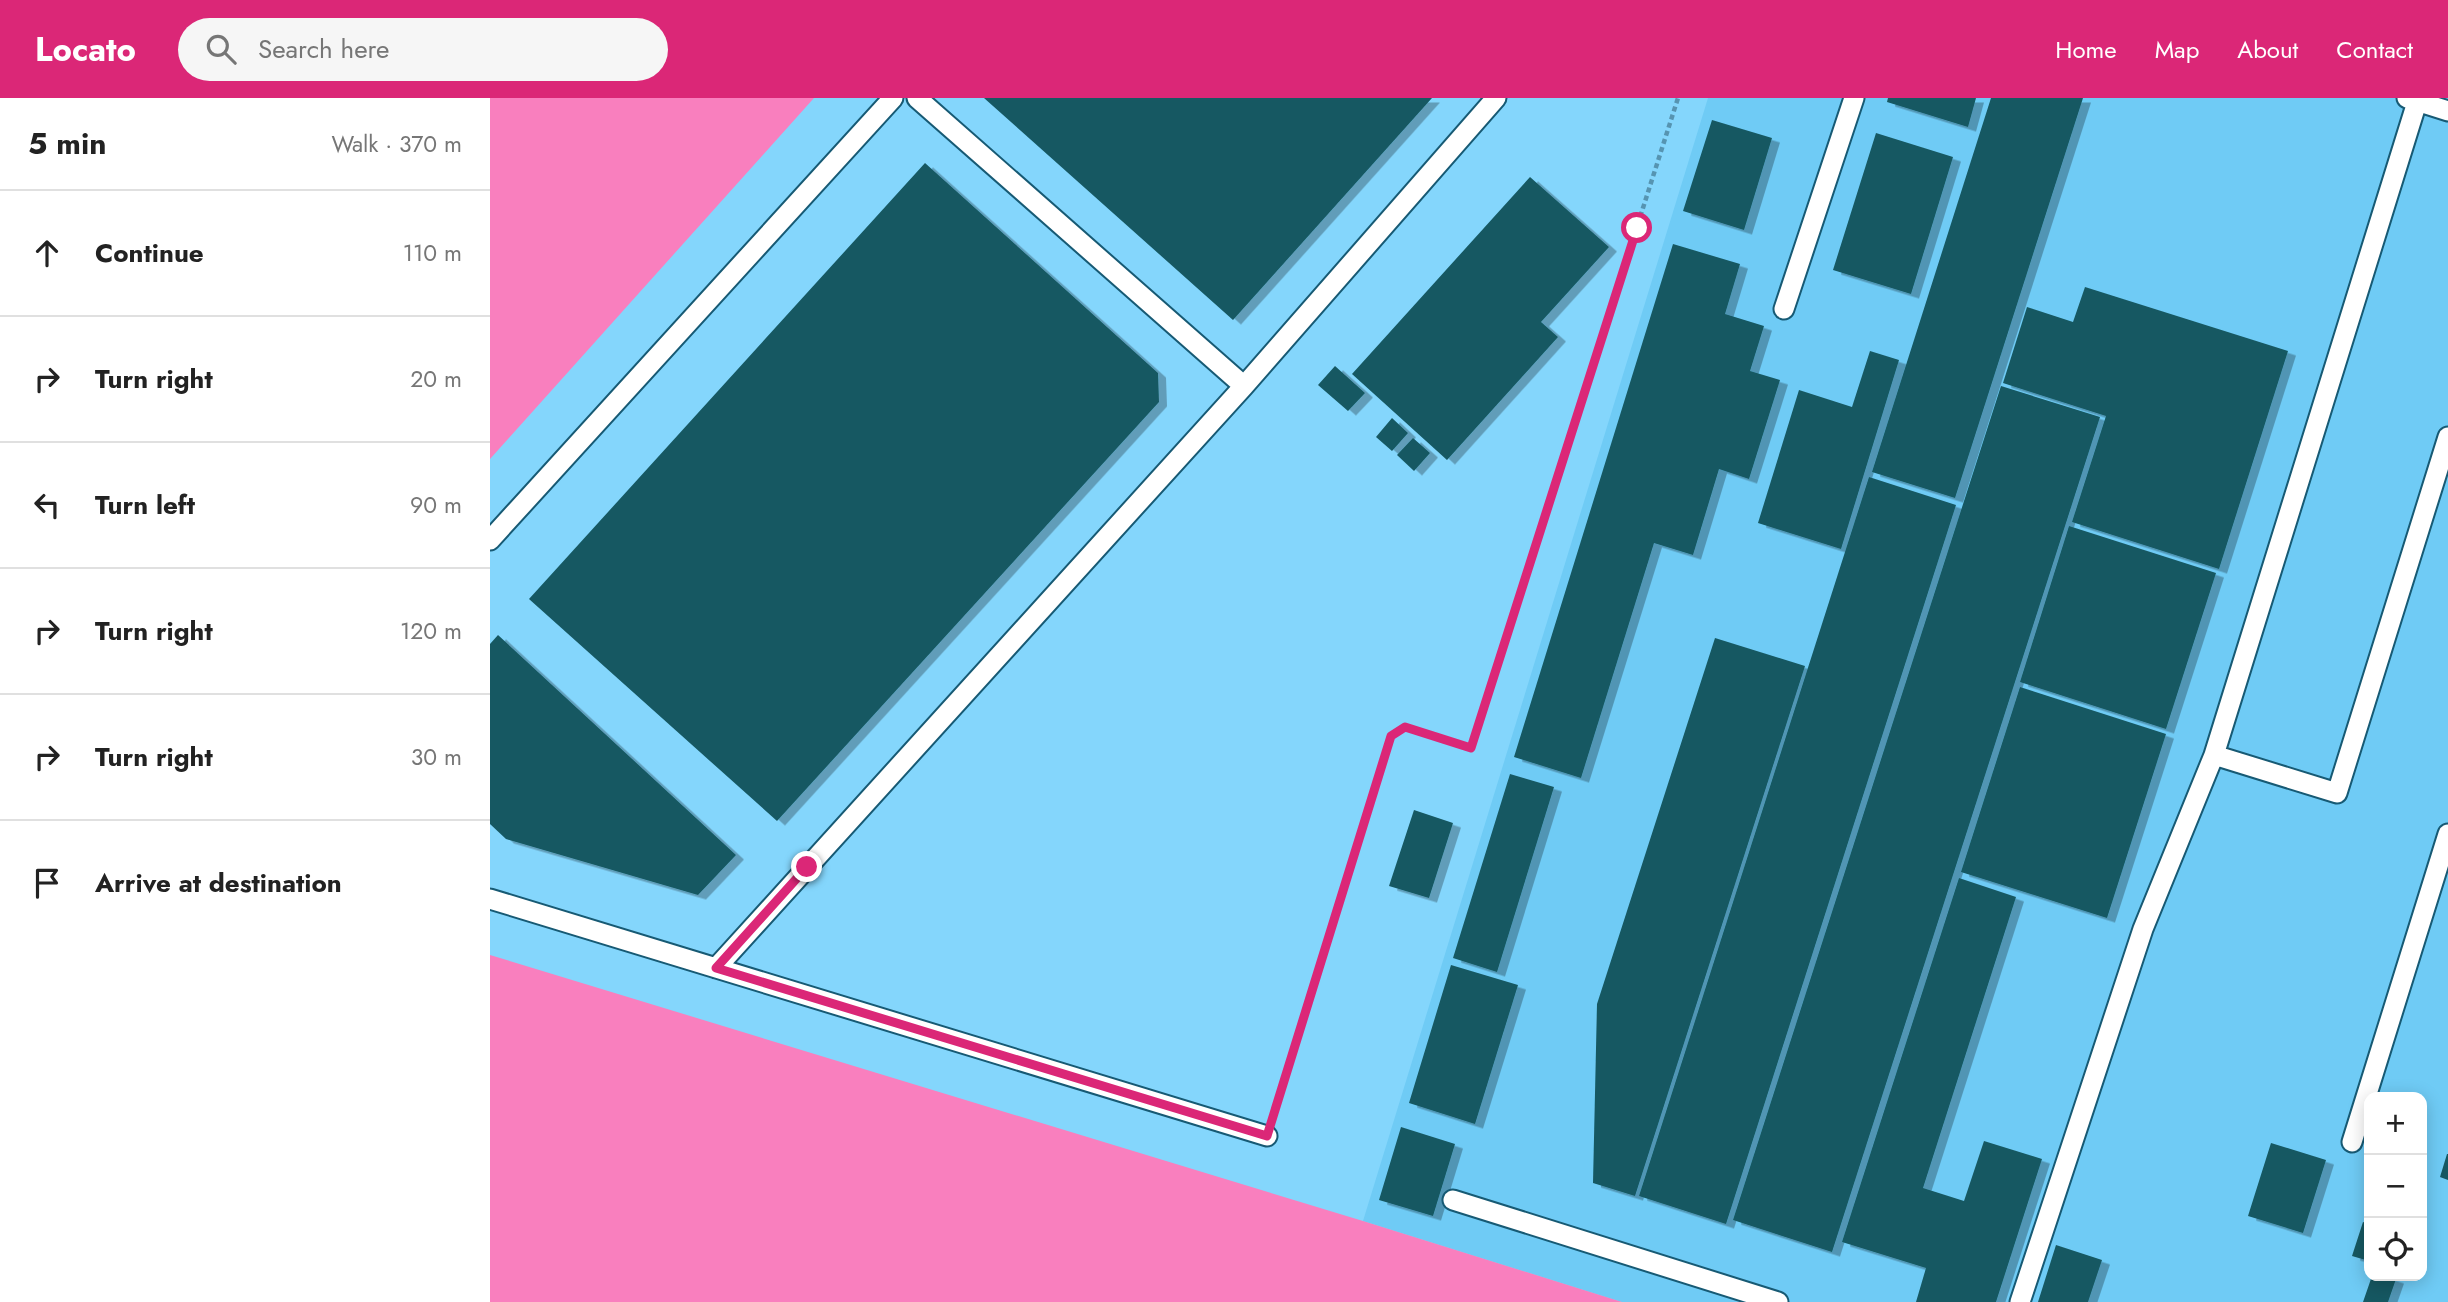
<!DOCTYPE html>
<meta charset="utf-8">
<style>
:root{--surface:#fff;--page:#f6f6f6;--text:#222;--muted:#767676;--line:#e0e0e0;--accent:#db2777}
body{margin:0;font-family:Jost,sans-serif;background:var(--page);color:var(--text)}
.controls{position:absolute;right:21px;bottom:21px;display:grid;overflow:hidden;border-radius:14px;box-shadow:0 4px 18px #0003}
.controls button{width:63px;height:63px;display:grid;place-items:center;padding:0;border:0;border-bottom:2px solid var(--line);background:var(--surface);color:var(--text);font:35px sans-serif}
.stop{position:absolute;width:21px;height:21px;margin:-16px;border:5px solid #db2777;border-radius:50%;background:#fff}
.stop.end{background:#db2777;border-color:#fff;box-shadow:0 2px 7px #0008}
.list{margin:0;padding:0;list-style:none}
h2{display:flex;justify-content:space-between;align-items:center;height:91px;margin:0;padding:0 28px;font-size:30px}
h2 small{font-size:23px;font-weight:400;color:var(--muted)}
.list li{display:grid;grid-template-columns:46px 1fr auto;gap:21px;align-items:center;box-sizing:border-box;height:126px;padding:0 28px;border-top:2px solid var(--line)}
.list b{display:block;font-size:26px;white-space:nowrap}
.list em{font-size:23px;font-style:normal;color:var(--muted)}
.icon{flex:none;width:38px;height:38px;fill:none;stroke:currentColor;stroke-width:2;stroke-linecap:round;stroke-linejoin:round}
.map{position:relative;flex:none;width:1958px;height:1204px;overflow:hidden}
header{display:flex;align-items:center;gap:42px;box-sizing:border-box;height:98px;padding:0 35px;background:var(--accent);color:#fff}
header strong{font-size:33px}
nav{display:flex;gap:38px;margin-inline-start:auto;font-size:24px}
.search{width:490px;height:63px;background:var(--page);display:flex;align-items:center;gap:18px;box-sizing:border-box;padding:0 24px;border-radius:38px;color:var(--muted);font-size:26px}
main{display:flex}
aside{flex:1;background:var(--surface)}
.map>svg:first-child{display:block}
.built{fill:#6fcbf5;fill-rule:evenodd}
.water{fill:#f97fbe}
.building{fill:#155862;filter:url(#shadow)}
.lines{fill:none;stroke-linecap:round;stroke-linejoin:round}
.lane-casing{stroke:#175a74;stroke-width:23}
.path{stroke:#5694b1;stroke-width:4.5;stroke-dasharray:5 3.5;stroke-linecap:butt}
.lane{stroke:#fff;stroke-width:19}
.route{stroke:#db2777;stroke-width:9}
</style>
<header>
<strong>Locato</strong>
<div class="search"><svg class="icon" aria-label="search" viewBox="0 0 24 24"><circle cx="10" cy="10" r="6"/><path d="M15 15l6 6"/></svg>Search here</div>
<nav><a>Home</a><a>Map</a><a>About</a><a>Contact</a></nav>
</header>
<main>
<aside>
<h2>5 min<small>Walk · 370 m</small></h2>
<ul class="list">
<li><svg class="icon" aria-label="ahead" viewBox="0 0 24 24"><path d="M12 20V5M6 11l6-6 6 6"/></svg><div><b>Continue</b></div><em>110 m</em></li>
<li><svg class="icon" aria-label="right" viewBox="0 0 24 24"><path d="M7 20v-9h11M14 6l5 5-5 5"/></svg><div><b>Turn right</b></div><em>20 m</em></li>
<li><svg class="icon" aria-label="left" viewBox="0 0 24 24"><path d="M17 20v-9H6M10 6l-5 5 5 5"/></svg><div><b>Turn left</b></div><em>90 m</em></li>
<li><svg class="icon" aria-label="right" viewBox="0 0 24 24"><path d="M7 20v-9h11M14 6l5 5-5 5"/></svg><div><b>Turn right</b></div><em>120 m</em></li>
<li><svg class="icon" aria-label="right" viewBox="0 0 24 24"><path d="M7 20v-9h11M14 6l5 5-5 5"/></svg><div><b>Turn right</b></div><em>30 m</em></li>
<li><svg class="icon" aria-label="arrive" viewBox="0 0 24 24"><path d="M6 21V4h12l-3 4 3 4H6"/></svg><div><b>Arrive at destination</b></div></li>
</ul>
</aside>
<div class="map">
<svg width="1958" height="1204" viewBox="0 0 1958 1204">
<defs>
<filter id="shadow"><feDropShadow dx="8" dy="4.5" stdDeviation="0" flood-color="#0004"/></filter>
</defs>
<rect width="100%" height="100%" fill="#84d6fc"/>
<path class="built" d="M1218,0h740v1204h-826l-259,-81zM1879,999h53v179h-53z"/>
<path class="water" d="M0,0h324l-324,361z
M0,857l873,266 259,81h-1132z"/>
<path class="building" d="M494,0h448l-199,222z
M1398,0h88l-8,29 -81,-25z
M1501,0h92l-128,400 -83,-26z
M1222,22l60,18 -28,92 -61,-19z
M1386,35l77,24 -42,137 -78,-24z
M435,65l233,210 1,29 -382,419 -248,-222z
M1040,79l79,70 -68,75 17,15 -111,123 -95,-86z
M1183,146l67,20 -15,50 39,12 -14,45 30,9 -31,99 -30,-10 -26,86 -39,-12 -73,235 -67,-21z
M1595,189l203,64 -69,218 -147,-47 34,-106 -103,-33 24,-76 46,15z
M1380,253l29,9 -58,189 -83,-26 41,-133 53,17z
M845,268l30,27 -17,18 -30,-26z
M1511,288l99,31 -268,835 -99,-32z
M902,320l16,15 -16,18 -16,-14z
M923,340l17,15 -16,18 -17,-16z
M1379,379l87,28 -230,719 -87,-28z
M1579,428l147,47 -50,156 -146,-47z
M8,537l238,220 -38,40 -192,-56 -16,-15v-180z
M1225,540l90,28 -170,530 -42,-13 4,-179z
M1530,589l146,47 -59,184 -146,-46z
M1020,676l44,13 -57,185 -44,-14z
M924,712l39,13 -24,75 -40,-12z
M1469,780l57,19 -93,291 41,13 20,-60 58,18 -46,143h-80l10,-34 -84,-26z
M961,867l67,20 -43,139 -66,-21z
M911,1029l54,17 -22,72 -54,-16z
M1781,1045l55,17 -23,73 -55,-17z
M1957,1056h1v26l-8,-3z
M1873,1124l6,2v37l-17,-5z
M1566,1147l46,15 -14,42h-50z
M1882,1178h15l9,3 -8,23h-25z"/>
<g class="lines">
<g class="lane-casing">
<path id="lane" d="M427,0l327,288
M1917,0l41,13
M1294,211l70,-211
M0,442l403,-442
M1724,657l123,38 111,-356
M0,801l777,237
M226,870l528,-582 252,-288
M1862,1044l96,-308
M963,1102l325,102
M1530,1204l123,-373 71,-174 203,-653"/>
</g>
<path class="path" d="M785,1014l116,-376 14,-9 66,21 207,-650"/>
<use href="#lane" class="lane"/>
</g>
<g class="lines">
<path class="route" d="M317,769l-91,101 551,168 124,-400 14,-9 66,21 166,-520"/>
</g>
</svg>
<div class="controls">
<button>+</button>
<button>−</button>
<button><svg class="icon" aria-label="locate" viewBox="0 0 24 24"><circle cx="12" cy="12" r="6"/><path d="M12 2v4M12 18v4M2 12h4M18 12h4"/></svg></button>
</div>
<div class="stop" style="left:1147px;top:130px"></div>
<div class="stop end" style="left:317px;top:769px"></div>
</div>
</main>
